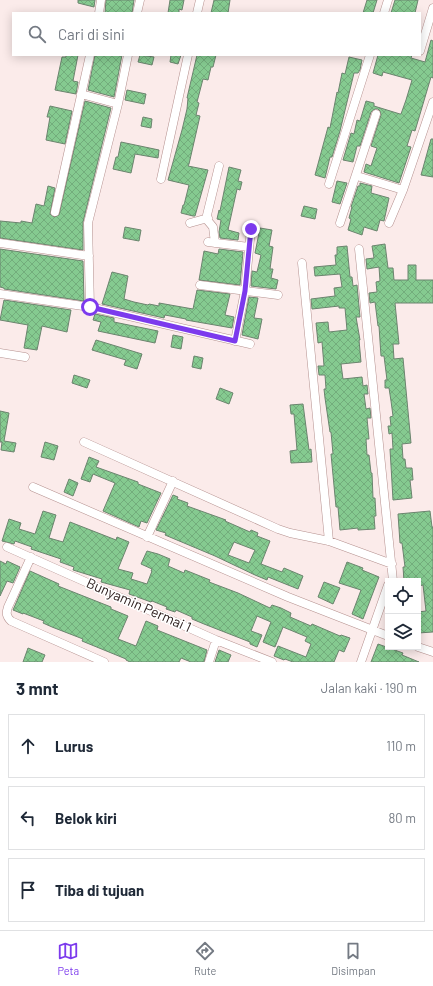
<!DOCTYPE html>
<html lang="id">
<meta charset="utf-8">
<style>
:root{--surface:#fff;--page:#f6f6f7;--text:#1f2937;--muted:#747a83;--line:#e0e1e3;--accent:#7c3aed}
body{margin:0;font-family:Barlow,sans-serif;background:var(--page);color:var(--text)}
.controls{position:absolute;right:12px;bottom:12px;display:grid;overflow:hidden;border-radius:0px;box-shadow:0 2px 10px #0003}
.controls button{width:36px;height:36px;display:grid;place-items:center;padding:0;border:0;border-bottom:1px solid var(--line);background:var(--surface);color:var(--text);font:20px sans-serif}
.stop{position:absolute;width:12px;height:12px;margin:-9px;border:3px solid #7c3aed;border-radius:50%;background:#fff}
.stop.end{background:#7c3aed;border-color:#fff;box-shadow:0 1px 4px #0008}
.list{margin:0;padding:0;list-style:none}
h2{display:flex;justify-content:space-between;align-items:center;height:52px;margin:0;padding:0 16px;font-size:17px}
h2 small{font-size:13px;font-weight:400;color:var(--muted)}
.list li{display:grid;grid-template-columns:26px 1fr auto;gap:12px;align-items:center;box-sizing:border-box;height:64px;margin:0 8px 8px;padding:0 8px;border:1px solid var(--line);border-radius:0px}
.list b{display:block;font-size:15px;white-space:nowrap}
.list em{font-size:13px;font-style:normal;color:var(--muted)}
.icon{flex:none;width:22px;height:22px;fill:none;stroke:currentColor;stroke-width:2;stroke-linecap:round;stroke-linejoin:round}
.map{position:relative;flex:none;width:433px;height:662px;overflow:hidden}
.search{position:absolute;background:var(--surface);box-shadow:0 2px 10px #0003;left:12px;right:12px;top:12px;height:44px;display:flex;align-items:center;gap:10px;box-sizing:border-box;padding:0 14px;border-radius:0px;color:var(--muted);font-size:15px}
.sheet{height:268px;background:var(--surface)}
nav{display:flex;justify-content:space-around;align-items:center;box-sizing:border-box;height:56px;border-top:1px solid var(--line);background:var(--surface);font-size:11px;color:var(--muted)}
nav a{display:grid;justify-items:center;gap:2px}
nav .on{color:var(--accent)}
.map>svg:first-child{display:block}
.building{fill:url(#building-cross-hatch);stroke:#6b846e;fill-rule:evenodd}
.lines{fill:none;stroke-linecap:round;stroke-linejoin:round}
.minor-casing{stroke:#b5918f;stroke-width:9}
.minor{stroke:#fff;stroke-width:8}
.route{stroke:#7c3aed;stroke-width:5}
.labels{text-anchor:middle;stroke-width:3;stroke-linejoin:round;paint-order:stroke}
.street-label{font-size:14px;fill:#281a19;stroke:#fff}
</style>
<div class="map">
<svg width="433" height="662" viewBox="0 0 433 662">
<defs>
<pattern id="building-cross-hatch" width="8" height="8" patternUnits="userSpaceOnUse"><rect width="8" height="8" fill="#85ca90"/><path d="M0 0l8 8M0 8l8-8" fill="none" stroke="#73ad7c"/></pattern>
</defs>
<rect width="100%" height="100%" fill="#fbebea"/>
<path class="building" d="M78,0h17l-1,7 -16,-4z
M106,0h28l-2,13h-27z
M170,0h14l-2,10 -3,-1v4h-11z
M214,0h16l-2,13h-17z
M367,0h10l-4,13h-10z
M395,0h23l-3,13h-24z
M431,40l2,1v37l-2,-1 -16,54 -3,-1 -5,16 4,1 -12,36 -35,-11 2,-8 5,2 6,-18 -6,-2 10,-31 -1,-4 -2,-2h-3l-4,3 -11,34h-3l-4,16 -10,-2 8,-27 3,1 3,-14 3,1 6,-20 8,2v3l26,8h1l5,-14 6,-20 -29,-8 -1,4 -9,-3 5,-18h34l-1,3 14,4z
M66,55h12l-5,26 5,1 -2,12 -21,-4 7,-33h4z
M95,55h27l-8,42 -26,-7z
M140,55l14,2 -2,8 -14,-3z
M171,55h10l-3,9 -8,-2z
M197,55h19l-3,12h-2l-3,13 -5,-1 -6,23 2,1 -3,12 4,1 -11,48 -1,2 20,4 -13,46h-2l-12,-3 2,-8h1l5,-20 -21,-5 14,-50 5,-21 1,-11h-1z
M349,57l13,3 -2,10 -2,3h-4l-14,58 -8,26h-2l-5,21 -10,-3 13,-48 2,1 7,-36 1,1 4,-20 3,1z
M127,90l19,4 -2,10 -19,-4z
M85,101l26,7 -28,114v28l-83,-12v-17l21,2v-2l11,2 4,-19 8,2 4,-20 7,2 -5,26 4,3 5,-2z
M50,106l22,5 -7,33 -19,-4 4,-23h-3z
M143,117l9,2 -1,9 -10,-2z
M431,139h2v38l-12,-2z
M121,142l38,8 -1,8 -23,-4 -4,19 -18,-4 3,-12h2z
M229,167l12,3 -3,11 4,1 -2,8 -3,-1 -9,41 11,3 -1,7 -18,-2 -1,-6 2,-12 -4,-1 2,-9 1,1z
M337,181l10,2 -7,21 -8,-2z
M360,183l12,3 -1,7 18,5 -5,23 -4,-1 -3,11 -13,-4 -2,8 -14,-5 3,-11 -2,-1 3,-11h-1l7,-21h2z
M304,206l13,3 -2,10 -14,-3z
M125,227l16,3 -2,11 -16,-3z
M260,228l12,2 -3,16 4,1 -3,22h3l-2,9 7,2 -2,9 -25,-3 1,-15 5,1 4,-17 -6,-2z
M385,244l3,24h5l1,12h14v-15h8v15h17v23h-38l4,41h-6l1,15 9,-1 8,85 -9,1 1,15h2l1,9h6l1,12h-3l2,18 -19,2 -3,-51h3l-1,-16 -3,1 -1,-8h3l-1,-9 3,-1 -2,-15 -2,-13h-4v-8h2l-3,-24h-3l-2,-30h-1l-3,-24 -5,1 -1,-10 8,-1 -1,-10 4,-1 -1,-14 -12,2 -1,-10 8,-1 -2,-12z
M347,246l3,31h2l1,9 4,-1 3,32h-4l4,23h-1l2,22 -20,2 2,15 19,-2 1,9 4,-1 1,9h-4l2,15 4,-1 1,10h-4l2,21h-3l1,16h2l2,18h1l1,25h2l1,18h-2l1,13 -17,1v-2l-18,2 -2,-23h-2l-5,-53h2l-2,-22h-1l-5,-34 -1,-9h2l-1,-14h-6l-1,-9h6l-2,-24 -4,1 -2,-20 12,-1 1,10 18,-2 -2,-22h-6v-2l-27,3 -1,-10 24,-3 -1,-8 8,-1 -2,-13 -25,2 -1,-9 22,-2 -1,-10h2v-8z
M0,249l83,12 1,40 -80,-12v-1l-4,-1z
M219,249l24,3 -3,33 -41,-5 5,-29 14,3z
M112,272l16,4 -4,23 10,3 14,3 1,-1 10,2v-3l34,6 4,-19 33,4 -5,21 9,2 -2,11 -46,-8v-1l-21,-4 -1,3 -62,-14z
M249,297l9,1 -4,20 8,1 -4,20 -16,-4z
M4,300l67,10 -4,22 -25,-6 -5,24 -13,-2 4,-23 -28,-5z
M95,314l19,4v4l44,9 -3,12 -57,-12 3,-9 -8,-2z
M173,335l10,2 -2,12 -10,-2z
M96,340l46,14 -5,15 -13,-4 2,-5 -34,-10z
M194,356l9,2 -2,11 -9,-2z
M74,375l16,5 -3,8 -15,-5z
M220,388l13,5 -4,11 -13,-5z
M303,404l6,46 2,-1 1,13 -21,1 -1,-12 7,-1 -3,-36h-3l-1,-9z
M0,411l9,2 -5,28 12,2 -2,9 -13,-2 1,-8h-2z
M45,442l13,4 -4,14 -13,-3z
M89,457l10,4 -3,6 42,15v2l23,9 -14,30 -6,-2 -2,6 -36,-16 12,-28 -22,-9 -3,8 -9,-3z
M69,479l9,4 -5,13 -9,-4z
M173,495l5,2 -1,2 11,4 -1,3 39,14 -1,1 25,11 1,-2 7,3 -1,3 13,5 -9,23 21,8 2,-4 19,8 -5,13 -30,-12 -1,3 -12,-5 -40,-19 -50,-21 1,-2 -10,-3zM234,542l21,8 -6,13 -21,-8z
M43,511l13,4 -7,23 14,4 7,-20 46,18 1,-3 12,5 -11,27 15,4 -2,6 16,5 5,-13h-1l1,-2 -11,-5 6,-13 11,3 12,5 -2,7 16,7 1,-3 25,10 -1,2 29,11 32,15 2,-3 9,3 10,5 -1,4 21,9 1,-2 28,12 1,-1 9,3 -6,14 -5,-2 -5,12h-41l-8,-3 -1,1 -10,-4 4,-10 28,11 5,-13 -6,-3 2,-4 -24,-10 -8,20 -12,-5 8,-20 -14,-6 -6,15 11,4 -5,12 -7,-3v-2l-46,-18 -12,-5v-2l-16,-7 -1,2 -9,-3 1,-2 -15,-6 -1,1 -22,-8 1,-4 -29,-8 1,-3 -29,-9 1,-3 -14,-5 1,-3 -30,-10 1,-2 -17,-6 -1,3 -12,-3 7,-22 12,4 -2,6 16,5z
M430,511l2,16h1v105l-15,1v-21l8,-1 -3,-26 -5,1v-5h-14l-1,-14h2l-3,-24h-2l-2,-29z
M0,561l6,3 1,-3 13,6 -7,16 -6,-2 -7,15z
M347,562l16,6 -1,2 17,7 -16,42 -11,-5 9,-24 -22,-7z
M30,571l29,13 -1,2 53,21v2l17,7 -10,23 18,7 10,-25 12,5 -1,4 50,20 -3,12h-13l-10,-4 -2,4h-49l-4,-2v-1l-44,-18 1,-2 -31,-12 -9,-4 1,-2 -21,-8v1l-10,-4z
M324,582l16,6 -7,16 -15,-7z
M378,644l25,9 -1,2 17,7h-48z
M28,648l17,7 -3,7h-19z
M219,650l12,5 -3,7h-13z"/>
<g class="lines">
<g class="minor-casing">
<path id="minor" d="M99,13l2,-13
M137,13l3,-13
M197,13l3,-13
M384,13l4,-13
M420,51l13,-43
M81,94l37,10
M357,176l46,14
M161,179l27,-124
M329,184l41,-129
M55,212l35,-157
M190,223l18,-5
M340,223l36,-109
M389,223l14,-33 30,-88
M208,242l41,5
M0,243l89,13
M215,243l-2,-16 -5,-6 -1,-6 12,-49
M359,249l34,332
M302,263l27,278
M200,285l78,10
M0,294l90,13 160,37
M90,307l-2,-84 30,-119 10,-49
M235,341l10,-50 6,-62
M0,353l25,4
M84,442l194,87 12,4 39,8 63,23
M33,487l255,110 100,39
M147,537l26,-56
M7,547l209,93 56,22
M31,557l-23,50c-2,6 -2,9 3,14l93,41
M418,647l15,5
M209,662l7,-22
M361,662l27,-77"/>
</g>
<use href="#minor" class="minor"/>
</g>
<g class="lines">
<path class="route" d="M90,307l145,34 10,-50 6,-62"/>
</g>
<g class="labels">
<g class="street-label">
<text transform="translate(139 605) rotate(24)" y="5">Bunyamin Permai 1</text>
</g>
</g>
</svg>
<div class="controls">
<button><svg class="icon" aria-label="locate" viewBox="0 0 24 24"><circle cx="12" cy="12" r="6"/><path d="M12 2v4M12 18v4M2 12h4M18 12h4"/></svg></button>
<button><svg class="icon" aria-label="layers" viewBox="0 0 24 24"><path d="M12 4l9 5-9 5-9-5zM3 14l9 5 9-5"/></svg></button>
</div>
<div class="stop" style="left:90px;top:307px"></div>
<div class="stop end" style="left:251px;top:229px"></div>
<div class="search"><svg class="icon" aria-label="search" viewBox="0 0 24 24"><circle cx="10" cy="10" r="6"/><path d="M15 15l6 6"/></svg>Cari di sini</div>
</div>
<section class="sheet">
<h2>3 mnt<small>Jalan kaki · 190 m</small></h2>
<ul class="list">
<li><svg class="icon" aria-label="ahead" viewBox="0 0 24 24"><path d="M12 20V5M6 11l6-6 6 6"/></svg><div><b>Lurus</b></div><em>110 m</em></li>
<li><svg class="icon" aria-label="left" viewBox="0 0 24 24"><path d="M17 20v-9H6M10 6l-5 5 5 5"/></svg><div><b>Belok kiri</b></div><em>80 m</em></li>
<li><svg class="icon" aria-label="arrive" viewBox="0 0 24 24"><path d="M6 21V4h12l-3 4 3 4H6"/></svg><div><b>Tiba di tujuan</b></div></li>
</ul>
</section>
<nav>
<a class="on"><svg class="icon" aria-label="map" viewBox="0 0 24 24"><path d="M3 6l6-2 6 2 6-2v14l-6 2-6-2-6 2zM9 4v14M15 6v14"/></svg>Peta</a>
<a><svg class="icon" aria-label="directions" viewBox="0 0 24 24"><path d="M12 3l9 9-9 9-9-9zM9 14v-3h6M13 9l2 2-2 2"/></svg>Rute</a>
<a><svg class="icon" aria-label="saved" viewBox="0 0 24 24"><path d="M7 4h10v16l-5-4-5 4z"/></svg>Disimpan</a>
</nav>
